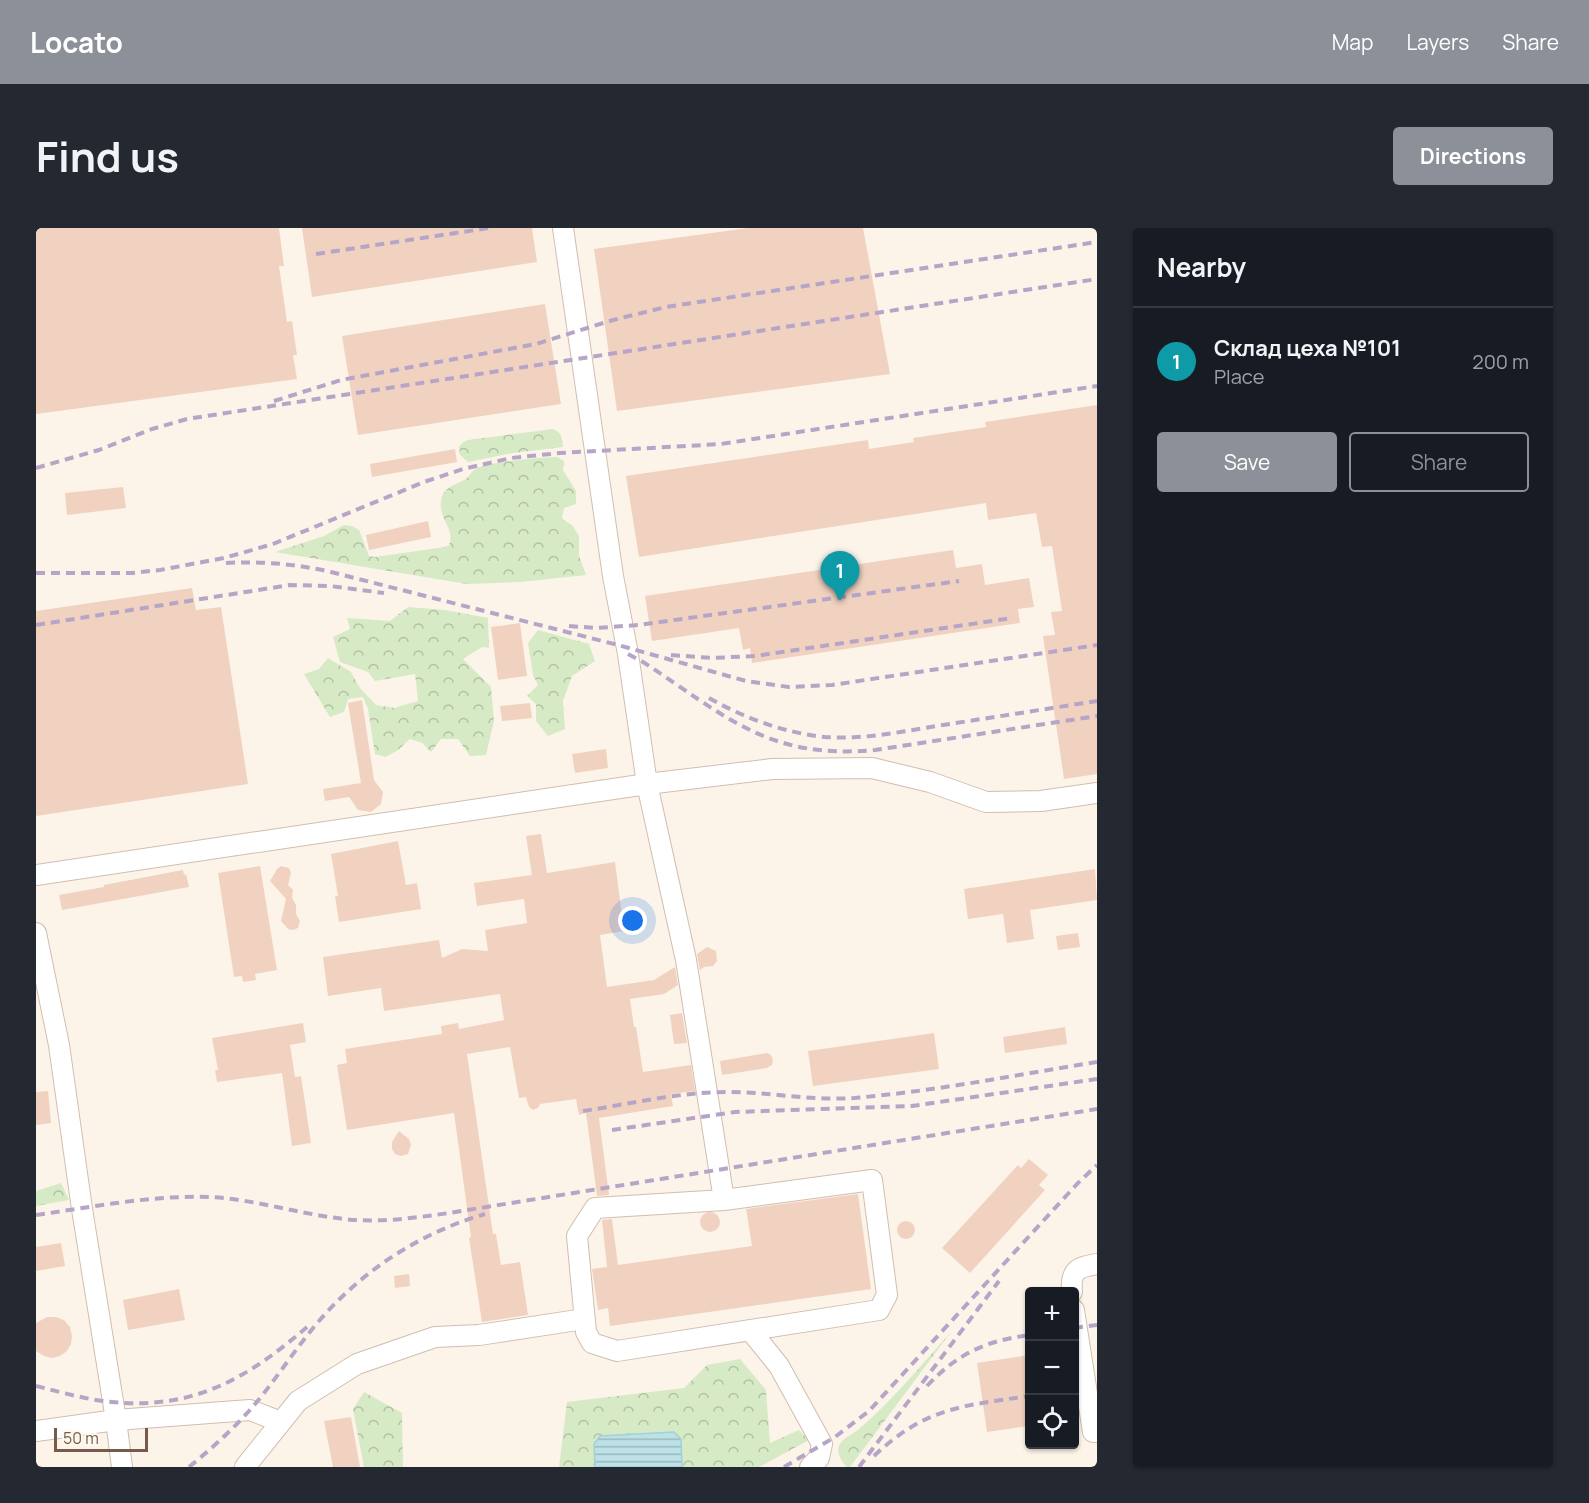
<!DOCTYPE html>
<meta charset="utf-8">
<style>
:root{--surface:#171b24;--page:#242831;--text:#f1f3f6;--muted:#9ea1a6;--line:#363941;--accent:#8c9099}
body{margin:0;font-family:Manrope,sans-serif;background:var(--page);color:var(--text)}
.controls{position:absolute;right:18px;bottom:18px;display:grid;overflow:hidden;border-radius:6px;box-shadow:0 2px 4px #0004}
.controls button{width:54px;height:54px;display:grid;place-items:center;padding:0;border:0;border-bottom:2px solid var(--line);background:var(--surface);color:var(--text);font:30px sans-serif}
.scale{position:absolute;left:18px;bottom:15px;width:94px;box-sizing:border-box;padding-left:6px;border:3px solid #765a4c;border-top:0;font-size:16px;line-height:21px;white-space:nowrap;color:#765a4c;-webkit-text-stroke:4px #fff8ee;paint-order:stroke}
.you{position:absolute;left:597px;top:693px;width:21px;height:21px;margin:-15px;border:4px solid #fff;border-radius:50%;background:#1a73e8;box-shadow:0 0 0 9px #1a73e833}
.badge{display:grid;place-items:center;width:39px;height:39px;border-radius:50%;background:var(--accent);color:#fff;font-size:20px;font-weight:700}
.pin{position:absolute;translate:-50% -50px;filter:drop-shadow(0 2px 3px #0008)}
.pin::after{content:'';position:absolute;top:32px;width:21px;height:18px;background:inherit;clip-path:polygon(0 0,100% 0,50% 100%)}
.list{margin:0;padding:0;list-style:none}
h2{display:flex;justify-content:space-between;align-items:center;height:78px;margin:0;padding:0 24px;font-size:26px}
h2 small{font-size:20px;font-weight:400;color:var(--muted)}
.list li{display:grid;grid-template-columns:39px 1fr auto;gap:18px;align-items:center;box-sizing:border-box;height:108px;padding:0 24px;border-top:2px solid var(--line)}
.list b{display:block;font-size:22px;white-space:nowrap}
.list p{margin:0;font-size:20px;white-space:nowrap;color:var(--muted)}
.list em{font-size:20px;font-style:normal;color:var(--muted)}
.actions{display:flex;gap:12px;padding:18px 24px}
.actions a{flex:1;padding:14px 0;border:2px solid var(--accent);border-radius:6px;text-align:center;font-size:21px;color:var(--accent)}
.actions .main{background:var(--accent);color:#fff}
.icon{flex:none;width:33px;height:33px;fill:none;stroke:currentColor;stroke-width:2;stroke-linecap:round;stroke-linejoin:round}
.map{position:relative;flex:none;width:1061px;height:1239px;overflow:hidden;border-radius:6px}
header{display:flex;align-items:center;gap:36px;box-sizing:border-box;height:84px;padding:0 30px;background:var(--accent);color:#fff}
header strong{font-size:28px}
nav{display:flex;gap:33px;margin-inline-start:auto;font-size:21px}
.intro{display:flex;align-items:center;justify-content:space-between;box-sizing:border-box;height:144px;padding:0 36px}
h1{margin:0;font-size:42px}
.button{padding:15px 27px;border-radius:6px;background:var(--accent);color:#fff;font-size:21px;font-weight:700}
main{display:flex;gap:36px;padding:0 36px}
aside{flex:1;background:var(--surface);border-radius:6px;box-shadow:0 2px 4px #0004}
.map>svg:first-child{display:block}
.forest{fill:url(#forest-crowns)}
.water{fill:url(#water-rules);stroke:#a2d1d8;stroke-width:1.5}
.building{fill:#f1d2c0}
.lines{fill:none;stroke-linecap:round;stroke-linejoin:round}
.minor-casing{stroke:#d0beb0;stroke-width:22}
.minor{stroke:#fff;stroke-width:20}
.rail{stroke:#b6a5c7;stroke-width:4;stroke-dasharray:9 6;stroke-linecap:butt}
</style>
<header>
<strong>Locato</strong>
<nav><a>Map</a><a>Layers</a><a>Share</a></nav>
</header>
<div class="intro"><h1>Find us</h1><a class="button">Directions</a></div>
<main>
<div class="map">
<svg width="1061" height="1239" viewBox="0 0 1061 1239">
<defs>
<pattern id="forest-crowns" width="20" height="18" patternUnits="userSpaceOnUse" patternTransform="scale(1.5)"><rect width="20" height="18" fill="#d6eac6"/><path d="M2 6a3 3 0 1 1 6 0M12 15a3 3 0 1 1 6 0" fill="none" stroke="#b2c1a3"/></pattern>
<pattern id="water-rules" width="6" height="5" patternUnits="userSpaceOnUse" patternTransform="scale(1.5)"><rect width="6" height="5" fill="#bce1e6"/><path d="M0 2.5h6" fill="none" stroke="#9db9bd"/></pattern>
</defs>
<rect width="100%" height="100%" fill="#fcf4e8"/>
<path class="forest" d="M517,201c9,4 9,8 10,18l-50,6 -45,9 -8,-7 -1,-8 3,-4 6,-3z
M521,229l7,4 -1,9 13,21v13l-12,4 -2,10 3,3 7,4 7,11v20l7,19 -66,7 -53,2 -192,-32 49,-16 20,-11 8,1 7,4 10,26 6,1 70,-10 4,-2c7,-14 -11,-28 -8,-44 2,-14 13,-15 23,-21 5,-2 6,-7 10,-10 10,-8 68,-13 83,-13z
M372,379l37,3 43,8 1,30 -7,-1 -19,12 28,28 3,34 -8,34 -16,1 -12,-17h-17l-10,13 -9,-9 -12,-4 -13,12 -12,6 -10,-3 -7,-45 -5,-12 -15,2 -4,13 -14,5 -26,-43 15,-5 9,-11 23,14 9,16 16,17 18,3 24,-7 -3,-27 -40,7 -7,-9 -28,-10 -7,-25 17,-8 -3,-11 43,3z
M502,402l51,14 6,17 -23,15 -9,25 2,28 -17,7 -12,-15v-17l-9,-8 11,-11 -5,-10 -5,-32z
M25,955l8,17 -33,6v-15z
M915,1104l-101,135h-3c-5,-5 -11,-14 -8,-21 3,-8 15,-12 21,-18 34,-29 61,-63 91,-96z
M704,1131l26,31 4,53 29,-13 10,10 -50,27h-200l8,-65 117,-14 23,-23z
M328,1164l38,21 1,54h-39l-11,-58z"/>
<path class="water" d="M638,1204l7,7 1,28h-87l-1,-23 6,-8z"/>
<path class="building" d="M0,0h243l5,38h-5l8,56 5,-1 5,34h-4l4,24 -261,35z
M266,0h230l5,34 -225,35z
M712,0h115l27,146 -273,37 -23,-162z
M509,76l16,100 -203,31 -16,-99z
M1061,177v369l-33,5 -21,-143 12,-1 -4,-23 11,-1 -10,-65 -10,1 -6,-34 -48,7 -2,-17 -347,54 -13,-81 242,-36 1,9 45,-7 -1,-4 73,-11 -1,-5z
M419,221l2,13 -85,15 -2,-13z
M87,259l3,21 -59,7 -2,-22z
M392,293l3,16 -62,13 -3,-15z
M917,322l3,18 26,-4 3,21 44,-7 5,29 -16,2 2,14 -268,40 -2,-15 -7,2 -4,-22 -87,13 -7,-45z
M156,360l4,22 25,-3 27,177 -212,32v-205z
M484,395l7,53 -29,4 -7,-53z
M326,472l12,80 9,12 -2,12 -10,8 -13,-2 -9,-13 -24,4 -2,-12 38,-6 -13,-80z
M494,475l2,15 -30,3 -2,-15z
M570,521l2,19 -33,5 -3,-19z
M505,606l6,39 68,-11 9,69 -24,4 7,52 47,-7 21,-13 3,18 -14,9 -34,5 4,28h2l7,45 48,-7 4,26 -24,3 2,12 -74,12 10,77 -12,1 -11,-83 -7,2 -3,-16 -36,5 -2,4 -5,2 -4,-3 -3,-10 -7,1 -9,-51 -43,7 26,180h3l5,31 19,-3 8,53 -46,7 -13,-84 2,-1 -17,-124 -107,17 -10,-65 10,-2 -2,-14 97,-15 -1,-8 17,-3 1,6 45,-9 -4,-26 -116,17 -3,-23 -53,8 -5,-39 116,-17 3,18 20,-9 26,2 -3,-21 42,-7 -3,-24 -47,7 -3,-23 58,-8 -6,-39z
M362,613l8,44 11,-2 4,26 -82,13 -4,-26h3l-7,-42z
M224,638l17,104 -22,4 1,6 -13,2 -1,-6 -8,1 -16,-104z
M245,638l8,2 2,5 -3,12 5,5 -1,8 4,7v9l4,7 -2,7 -5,2 -5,-1 -7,-8 5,-22 -16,-18 7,-12z
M1059,641l2,31 -67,10 4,29 -27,4 -4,-29 -35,5 -4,-30z
M147,642l1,5 2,-1 3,13 -127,23 -3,-15 45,-8v-2z
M1042,705l2,14 -22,3 -2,-14z
M671,719l9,4 1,10 -4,5 -9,1 -4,3 -3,-16z
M646,785l5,30 -13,1 -4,-29z
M267,795l3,19 -16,3 5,32 6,-1 10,67 -19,3 -10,-73 -65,9 -2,-12h3l-6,-32z
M1029,799l2,17 -62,9 -2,-16z
M898,805l5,36 -126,17 -5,-35z
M731,825l4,2 2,5 -1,5 -5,3 -45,7 -2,-14z
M12,863l3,32 -15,2v-33z
M363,903l10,8 2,6 -3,9 -7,2 -6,-2 -3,-5v-7z
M993,931l19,16 -9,10 6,5 -75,83 -28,-25 76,-83 3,3z
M822,966l13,95 -261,37 -2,-18 -10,2 -6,-41 15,-2 -5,-47 10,-1 6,46 134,-19 -6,-37z
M664 994a10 10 0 1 1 20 0a10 10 0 1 1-20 0Z
M861 1002a9 9 0 1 1 18 0a9 9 0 1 1-18 0Z
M25,1015l4,23 -29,5v-24z
M373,1046l1,12 -15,2 -1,-12z
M143,1061l6,31 -57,10 -5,-30z
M11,1089h9l8,3 6,7 2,9 -1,8 -4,7 -7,5 -8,2 -8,-2 -8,-5v-28z
M993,1127v71l-42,6 -10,-69z
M315,1189l9,50h-27l-9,-46z"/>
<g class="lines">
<g class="minor-casing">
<path id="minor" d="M527,0l50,348 15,78 19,130 39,176 38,240 148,-20 15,115 -8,15 -262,41 -25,-8 -6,-11 -9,-96 18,-28 129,-8
M0,647l611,-91 125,-15 100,-1 58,14 56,20 55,-1 56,-8
M0,705l23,112 23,164 34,211 -80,11
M1036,1064c-2,-22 6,-25 25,-28
M1038,1082l19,122h4
M714,1102l29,36 43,78 -3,14 -9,9
M86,1239l-6,-47 134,-10 31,12
M209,1239l53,-66 59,-37 78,-27 44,-2 105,-16"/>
</g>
<use href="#minor" class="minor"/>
<path class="rail" d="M280,26l173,-26
M238,173l67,-21 195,-36 77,-24 53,-13 431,-65
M0,240l63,-18 53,-21 35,-10 910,-140
M190,335c36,-2 70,1 105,9l287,73 128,36 43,6 43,-2 265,-40
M0,345h96l28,-3 64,-12 49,-14 151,-62 39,-13 48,-11 49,-5 161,-9 376,-58
M0,397l254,-40 40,1 54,7
M533,398l27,2 42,-3 321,-44
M592,426l15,8c83,54 125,98 232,88l222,-34
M635,427l41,3 43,-2 257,-38
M673,470c35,20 76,35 116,39 40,3 79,-6 118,-12 52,-8 103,-16 154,-24
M547,883c47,-7 96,-19 144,-19 43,0 84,9 127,6 82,-7 162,-23 243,-36
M576,902l123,-18 177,-6 185,-27
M0,987c57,-8 115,-20 173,-18 45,2 90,17 135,22 35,4 70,-1 105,-6l648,-104
M1038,1100l23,-3
M0,1158c25,6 51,14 76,16 82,8 136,-24 195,-75
M891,1158c31,-33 59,-45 102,-51
M838,1228c52,-49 88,-50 155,-60
M153,1239c21,-17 42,-36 60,-56 25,-28 45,-61 70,-90 44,-51 101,-88 166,-107
M748,1239l51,-30 34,-26 208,-227 20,-19
M823,1239l140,-186"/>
</g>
</svg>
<div class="controls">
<button>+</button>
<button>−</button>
<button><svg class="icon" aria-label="locate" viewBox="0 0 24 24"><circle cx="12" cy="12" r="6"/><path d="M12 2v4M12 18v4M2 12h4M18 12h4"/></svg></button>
</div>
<div class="scale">50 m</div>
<div class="you"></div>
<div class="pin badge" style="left:804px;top:373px;background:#0f9aa8">1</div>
</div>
<aside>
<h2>Nearby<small></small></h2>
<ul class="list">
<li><span class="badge" style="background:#0f9aa8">1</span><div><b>Склад цеха №101</b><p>Place</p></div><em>200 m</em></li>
</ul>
<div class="actions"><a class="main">Save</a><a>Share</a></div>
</aside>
</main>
